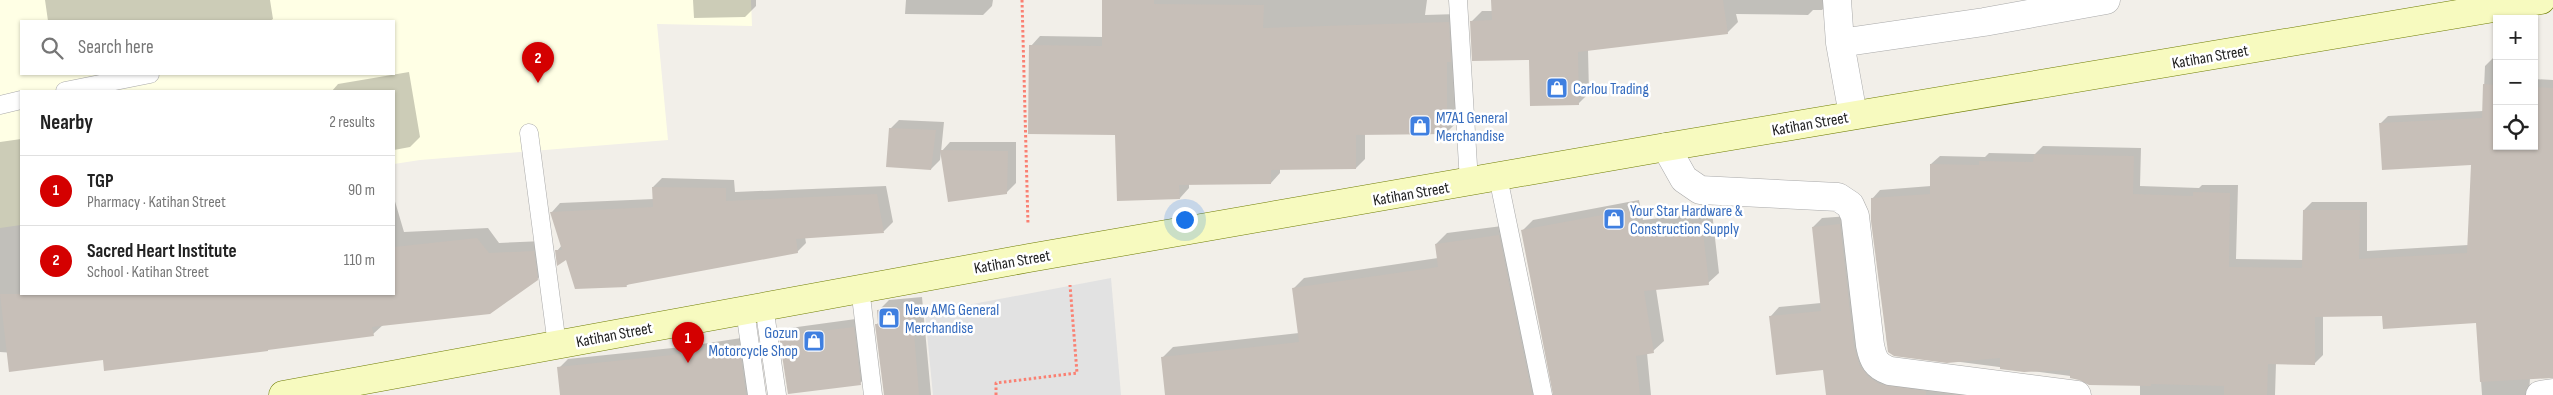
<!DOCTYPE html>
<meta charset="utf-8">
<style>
:root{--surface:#fff;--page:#f2f2f2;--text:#222;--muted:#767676;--line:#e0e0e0;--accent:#d40000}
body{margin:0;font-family:"Sofia Sans Condensed",sans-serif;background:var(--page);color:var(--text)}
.controls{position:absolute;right:15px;top:15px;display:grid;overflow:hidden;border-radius:0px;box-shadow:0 1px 4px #0004}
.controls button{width:45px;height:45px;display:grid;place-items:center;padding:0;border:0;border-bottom:1px solid var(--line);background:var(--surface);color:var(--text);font:25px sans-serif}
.you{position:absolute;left:1184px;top:219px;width:18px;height:18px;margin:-12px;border:4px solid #fff;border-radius:50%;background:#1a73e8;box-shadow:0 0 0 8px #1a73e833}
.badge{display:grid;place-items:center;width:32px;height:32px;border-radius:50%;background:var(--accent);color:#fff;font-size:16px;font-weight:700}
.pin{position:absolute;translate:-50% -41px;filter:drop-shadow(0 1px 2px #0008)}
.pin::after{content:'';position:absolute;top:26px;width:18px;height:15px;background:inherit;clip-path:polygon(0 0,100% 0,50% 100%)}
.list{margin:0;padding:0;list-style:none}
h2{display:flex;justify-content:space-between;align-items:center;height:65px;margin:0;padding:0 20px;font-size:21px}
h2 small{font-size:16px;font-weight:400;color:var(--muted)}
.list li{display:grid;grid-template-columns:32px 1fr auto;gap:15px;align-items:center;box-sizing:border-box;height:70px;padding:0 20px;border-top:1px solid var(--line)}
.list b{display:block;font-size:19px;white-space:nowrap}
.list p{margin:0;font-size:16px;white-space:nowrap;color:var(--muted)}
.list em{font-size:16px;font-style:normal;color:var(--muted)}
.icon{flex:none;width:28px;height:28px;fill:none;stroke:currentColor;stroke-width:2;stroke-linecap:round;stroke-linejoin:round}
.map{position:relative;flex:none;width:2553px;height:395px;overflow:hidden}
.search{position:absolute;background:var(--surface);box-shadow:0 1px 4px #0004;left:20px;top:20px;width:375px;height:55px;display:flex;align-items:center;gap:12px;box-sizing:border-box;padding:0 18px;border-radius:0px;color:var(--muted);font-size:19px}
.panel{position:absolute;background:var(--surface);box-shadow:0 1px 4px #0004;left:20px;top:90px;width:375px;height:205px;border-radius:0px}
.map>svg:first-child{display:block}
.education{fill:#ffffe5;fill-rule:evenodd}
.parking{fill:#e2e2e2}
.shadow{fill:#0003}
.building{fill:#c7bfb8}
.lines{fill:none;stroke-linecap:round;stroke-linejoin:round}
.lane-casing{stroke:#a9a9a9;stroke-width:19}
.street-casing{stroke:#a9a9a9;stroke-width:29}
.secondary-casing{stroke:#707d05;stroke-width:29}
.path{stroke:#fa8072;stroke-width:3;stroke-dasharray:2.5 2.5;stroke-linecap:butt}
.lane{stroke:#fff;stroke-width:18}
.street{stroke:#fff;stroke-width:28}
.secondary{stroke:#f7fabf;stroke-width:28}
.labels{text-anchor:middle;stroke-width:5;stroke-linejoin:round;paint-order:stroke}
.street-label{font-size:16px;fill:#222;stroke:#fff}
.shop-label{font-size:16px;fill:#366cbe;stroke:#fff;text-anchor:start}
</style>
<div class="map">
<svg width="2553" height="395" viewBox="0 0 2553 395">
<rect width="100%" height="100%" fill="#f2efe9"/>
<path class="education" d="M0,0h751l1,26 -95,-2 11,116 -248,20 -26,4v-73h-373v134l-21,3zM21,21h373v53h-373z"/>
<path class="parking" d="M1111,278l10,117h-188l-8,-82z"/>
<path class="shadow" d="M45,0h225l3,19 -3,2h-222z
M693,0h63v6l-11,11 -51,1z
M906,0h87l-1,6 -9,9 -78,-1z
M1104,0h323l-2,15 33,-1 -2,109 -10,10h-81v26l-9,9h-76v5l-9,10h-82v5l-9,10 -149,-152 9,-10 63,1z
M1492,0h340l-10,10h-9l-5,5 -72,-1 2,8 -11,11 -139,17 1,43 -10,10 -49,-44 -59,-37 11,-11h11z
M2494,57l3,1v88h37v-67l19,1v297l-23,1 -1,17h-47l-5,-73 -93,-7 -61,1v39l-9,9 -38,-1 -1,32h-135v-10l-249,-32 -4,-11 -15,-143 8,-9 51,-4v-22l9,-8 45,1 4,-4 46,1 8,-8 98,2 -1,38 59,2 3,-3h36l-2,74 68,1v-50l8,-8h55v49l101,-6 4,-82 -92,-39 8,-8 95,-5 2,-45z
M409,72l11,65 -10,10 -16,3v-59h-62l6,-7z
M899,120l45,2 -3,30 9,-10h66v41l-10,10 -65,-41 -1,8 -9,9 -41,-40z
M21,139v155h373v-96l10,34 84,-4 11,15 45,-2 3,28 -10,10 -154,46 -10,9 -269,25 -104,-7v-210z
M662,178l72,2 1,12 151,-6 7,36 -9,9 -79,6 1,6 -9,9 -167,31 -4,3 -60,-28 -9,-7 5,-6 -10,-33 8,-9 94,-4 -1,-12z
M1639,200l4,20 69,-8 7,61 -11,10 -52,6 8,52 -11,10 -6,2 4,42h-485l-4,-37 11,-11 126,-14 -6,-44 11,-11 134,-20 -2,-14 11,-11 63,-8 36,167 8,3 -32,-164 11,-11z
M1849,216l20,142 160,37h-202l-3,-26 -53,-53 8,-9 42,-4 -8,-76 9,-9z
M922,297l9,98h-46l-9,-70 3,-3 -1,-11 11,-11z
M863,318l7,56 -10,9 -79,-46 9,-9z
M748,337l2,58h-188l-3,-27 9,-9 114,-12z"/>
<path class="building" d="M1102,0h52v4l110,1 -1,23 186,-6 2,40h-4v72l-91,1v34l-85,1v14l-92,1 1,14 -63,2 -2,-66 -87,-1 1,-89 73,1z
M1491,0h232l5,34 -150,18 1,53 -49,1 -1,-46 -57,1 -2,-40 22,-1z
M2483,84l14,1v61h37v-59l19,1v290l-73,4 -4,-59 -93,6 -1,-13 -67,1v48l-47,-1 -1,31h-43v-9l-73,-2v2l-62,-1 -10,-5 -9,-2v-8l-46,2 -24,-3v-11l-53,5 -53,-7 -6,-4 -17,-131v-23l59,-4v-30l49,1v-4l54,1 1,-8 100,2 -1,38 60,2v-4l37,1 -1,74 73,1 1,-58h57l-1,49 108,-6 4,-88 -89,5 -3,-47 103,-5z
M889,128l47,2 -5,40 -45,-3z
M940,150l68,1 -1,43 -59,8z
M652,187l74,1v13l151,-7 7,39 -88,6 2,14 -172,32 1,2 -52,2 -9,-29 -9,6 -2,-16h7l-12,-38 103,-5z
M1629,210l4,20 69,-8 7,63 -65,6 10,62 -18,3 4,39h-87l-32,-165z
M1840,224l14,123 6,19 9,11 10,7 47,7v4h-100l-3,-25 -47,5 -7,-59 52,-5 -9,-84z
M1499,235l33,160h-367l-4,-38 138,-15 -7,-54 146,-21 -3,-23z
M477,238l12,15 45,-2 4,29 -48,34 -118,13 2,9 -106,14v1l-164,20 -1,-11 -94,12 -9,-78h394v-47z
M912,307l7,88h-35l-9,-71h3l-1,-14z
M854,327l7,58 -73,9 -9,-58z
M739,345l7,50h-186l-3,-28 115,-12z"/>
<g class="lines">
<g class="lane-casing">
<path id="lane" d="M1458,0l11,182
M65,91l85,-17
M0,105l21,-5
M529,133l28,212
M1498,177l45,218
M860,288l13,107
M764,306l13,89
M745,310l12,85"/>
</g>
<g class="street-casing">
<path id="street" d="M1837,0l3,43 13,72
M1840,43l144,-21 122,-22
M1666,147l18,32 16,11 138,7 12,8 5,11 15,129c3,15 6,21 20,26l187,24
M2540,395l13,-2"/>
</g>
<g class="secondary-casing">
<path id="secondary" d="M283,395l746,-137 637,-111 875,-147"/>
</g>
<path class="path" d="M1022,0l6,225
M996,395v-12l81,-10 -7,-88"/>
<use href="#lane" class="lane"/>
<use href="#street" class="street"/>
<use href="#secondary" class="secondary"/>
</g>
<defs>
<g id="shop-square" transform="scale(1.125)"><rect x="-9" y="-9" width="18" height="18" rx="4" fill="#3f7fe0" stroke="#fff"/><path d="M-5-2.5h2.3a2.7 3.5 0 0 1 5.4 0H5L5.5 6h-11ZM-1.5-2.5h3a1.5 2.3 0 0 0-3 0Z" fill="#fff"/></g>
</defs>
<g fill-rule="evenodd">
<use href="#shop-square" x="1557" y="88"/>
<use href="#shop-square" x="1420" y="126"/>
<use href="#shop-square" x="1614" y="219"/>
<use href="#shop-square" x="889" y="318"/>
<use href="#shop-square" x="814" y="341"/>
</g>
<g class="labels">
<g class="street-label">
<text transform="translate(2210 56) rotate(-10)" y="6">Katihan Street</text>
<text transform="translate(1810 123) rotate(-10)" y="6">Katihan Street</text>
<text transform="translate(1411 193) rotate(-10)" y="6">Katihan Street</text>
<text transform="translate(1012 261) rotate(-10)" y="6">Katihan Street</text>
<text transform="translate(614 334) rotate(-11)" y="6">Katihan Street</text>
</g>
<g class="shop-label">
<text x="1573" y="94">Carlou Trading</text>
<text x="1436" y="123">M7A1 General<tspan x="1436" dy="18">Merchandise</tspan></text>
<text x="1630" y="216">Your Star Hardware &amp;<tspan x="1630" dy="18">Construction Supply</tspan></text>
<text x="905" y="315">New AMG General<tspan x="905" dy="18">Merchandise</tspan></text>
<text x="798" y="338" text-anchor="end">Gozun<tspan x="798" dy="18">Motorcycle Shop</tspan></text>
</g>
</g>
</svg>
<div class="controls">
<button>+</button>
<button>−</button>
<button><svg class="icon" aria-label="locate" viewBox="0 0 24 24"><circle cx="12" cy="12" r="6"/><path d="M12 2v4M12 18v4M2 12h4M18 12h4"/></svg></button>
</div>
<div class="you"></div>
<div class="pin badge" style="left:688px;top:363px">1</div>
<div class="pin badge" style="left:538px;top:83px">2</div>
<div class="search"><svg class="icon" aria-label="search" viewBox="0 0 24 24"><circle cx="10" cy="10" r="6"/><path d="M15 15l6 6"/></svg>Search here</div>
<section class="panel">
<h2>Nearby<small>2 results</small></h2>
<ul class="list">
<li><span class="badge">1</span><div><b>TGP</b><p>Pharmacy · Katihan Street</p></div><em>90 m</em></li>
<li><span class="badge">2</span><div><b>Sacred Heart Institute</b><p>School · Katihan Street</p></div><em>110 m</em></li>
</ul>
</section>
</div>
